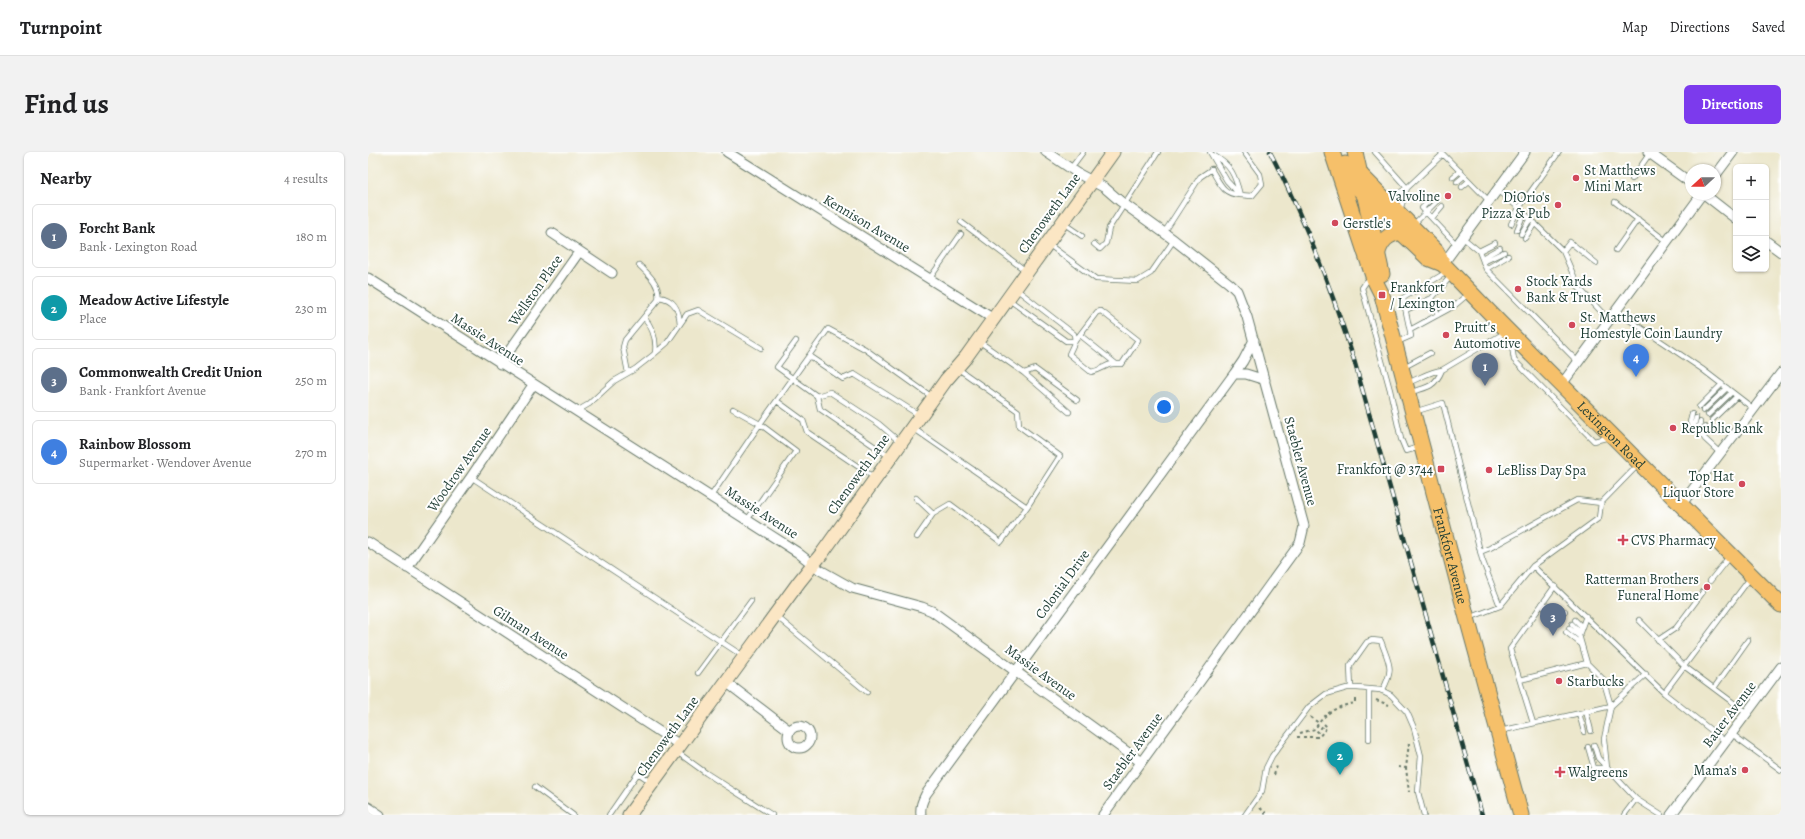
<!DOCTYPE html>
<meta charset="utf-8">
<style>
:root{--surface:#fff;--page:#f2f2f2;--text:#202124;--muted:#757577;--line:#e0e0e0;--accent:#7c3aed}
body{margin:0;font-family:Alegreya,serif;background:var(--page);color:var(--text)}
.controls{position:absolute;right:12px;top:12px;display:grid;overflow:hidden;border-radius:6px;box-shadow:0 1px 3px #0004}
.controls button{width:36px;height:36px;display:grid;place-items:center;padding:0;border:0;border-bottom:1px solid var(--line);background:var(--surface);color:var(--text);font:20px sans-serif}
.compass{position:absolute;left:1317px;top:12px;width:36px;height:36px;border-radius:50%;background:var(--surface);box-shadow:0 1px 3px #0004;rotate:249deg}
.you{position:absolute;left:796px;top:255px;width:14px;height:14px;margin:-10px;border:3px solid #fff;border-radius:50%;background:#1a73e8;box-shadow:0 0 0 6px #1a73e833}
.badge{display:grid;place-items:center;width:26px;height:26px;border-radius:50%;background:var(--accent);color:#fff;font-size:13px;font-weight:700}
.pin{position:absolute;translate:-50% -33px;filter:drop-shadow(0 1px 2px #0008)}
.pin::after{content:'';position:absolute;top:21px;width:14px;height:12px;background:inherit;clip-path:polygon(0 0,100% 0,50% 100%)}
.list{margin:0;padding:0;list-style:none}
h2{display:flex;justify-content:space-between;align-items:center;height:52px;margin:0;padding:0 16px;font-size:17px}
h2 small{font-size:13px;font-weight:400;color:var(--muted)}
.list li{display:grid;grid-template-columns:26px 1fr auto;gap:12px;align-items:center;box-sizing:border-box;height:64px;margin:0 8px 8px;padding:0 8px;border:1px solid var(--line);border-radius:6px}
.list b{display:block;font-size:15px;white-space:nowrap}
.list p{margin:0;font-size:13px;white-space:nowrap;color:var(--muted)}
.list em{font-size:13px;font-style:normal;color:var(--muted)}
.icon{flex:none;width:22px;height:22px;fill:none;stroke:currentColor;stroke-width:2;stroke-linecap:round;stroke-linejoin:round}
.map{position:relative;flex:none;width:1413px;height:663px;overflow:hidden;border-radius:6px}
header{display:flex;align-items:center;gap:24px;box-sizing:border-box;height:56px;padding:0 20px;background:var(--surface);border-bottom:1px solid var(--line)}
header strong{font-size:19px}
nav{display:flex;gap:22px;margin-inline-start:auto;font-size:14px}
.intro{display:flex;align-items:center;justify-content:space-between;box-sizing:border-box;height:96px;padding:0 24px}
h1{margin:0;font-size:28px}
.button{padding:10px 18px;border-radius:6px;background:var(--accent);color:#fff;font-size:14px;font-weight:700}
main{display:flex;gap:24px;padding:0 24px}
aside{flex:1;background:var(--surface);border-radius:6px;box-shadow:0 1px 3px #0004}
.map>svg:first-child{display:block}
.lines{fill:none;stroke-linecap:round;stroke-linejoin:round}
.lane-casing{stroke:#677869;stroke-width:6}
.street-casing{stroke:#677869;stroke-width:11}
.secondary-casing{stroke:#677869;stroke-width:15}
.primary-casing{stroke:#677869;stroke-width:17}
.path{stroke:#677869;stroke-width:2;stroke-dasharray:3 3;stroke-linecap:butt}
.lane{stroke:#fff;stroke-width:4.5}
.street{stroke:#fff;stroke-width:9}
.secondary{stroke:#fbe6c4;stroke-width:13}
.primary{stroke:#f6c06b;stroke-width:15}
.rail-casing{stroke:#1f3d34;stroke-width:4.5}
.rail{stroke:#fff;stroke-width:3;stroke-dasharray:9;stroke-linecap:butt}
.poi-dot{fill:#d1495b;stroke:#fff;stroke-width:1.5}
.labels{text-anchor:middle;stroke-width:4;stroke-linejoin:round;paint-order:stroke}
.poi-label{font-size:14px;fill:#1f3d34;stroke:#fff;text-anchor:start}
.street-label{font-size:14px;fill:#1f3d34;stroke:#fff}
</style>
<header>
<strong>Turnpoint</strong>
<nav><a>Map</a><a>Directions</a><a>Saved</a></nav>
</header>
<div class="intro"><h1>Find us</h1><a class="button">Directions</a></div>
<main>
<aside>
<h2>Nearby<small>4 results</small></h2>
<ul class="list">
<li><span class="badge" style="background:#5c6f8a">1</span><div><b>Forcht Bank</b><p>Bank · Lexington Road</p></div><em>180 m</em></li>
<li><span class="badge" style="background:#0f9aa8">2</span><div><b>Meadow Active Lifestyle</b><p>Place</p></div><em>230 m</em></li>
<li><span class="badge" style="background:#5c6f8a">3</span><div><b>Commonwealth Credit Union</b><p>Bank · Frankfort Avenue</p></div><em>250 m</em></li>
<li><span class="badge" style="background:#3f7fe0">4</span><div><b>Rainbow Blossom</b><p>Supermarket · Wendover Avenue</p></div><em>270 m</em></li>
</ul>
</aside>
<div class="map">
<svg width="1413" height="663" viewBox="0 0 1413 663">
<rect width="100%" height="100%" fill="#fff"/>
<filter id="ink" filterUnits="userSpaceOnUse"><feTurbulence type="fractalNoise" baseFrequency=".025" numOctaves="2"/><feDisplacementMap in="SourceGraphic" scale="8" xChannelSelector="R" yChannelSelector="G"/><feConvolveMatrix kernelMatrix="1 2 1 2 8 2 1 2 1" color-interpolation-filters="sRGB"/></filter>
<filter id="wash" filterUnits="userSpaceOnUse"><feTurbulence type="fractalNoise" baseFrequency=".012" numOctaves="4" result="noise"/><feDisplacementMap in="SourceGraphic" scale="16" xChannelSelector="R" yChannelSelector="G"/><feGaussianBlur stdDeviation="0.9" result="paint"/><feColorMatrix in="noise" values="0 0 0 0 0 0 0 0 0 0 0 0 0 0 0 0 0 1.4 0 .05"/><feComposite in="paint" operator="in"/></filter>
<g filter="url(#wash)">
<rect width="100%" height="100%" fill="#ece7cc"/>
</g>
<g filter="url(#ink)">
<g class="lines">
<g class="lane-casing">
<path id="lane" d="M842,0l17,29 13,14 12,1 10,-12 -2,-10 -16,-22
M1007,0l32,36
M1073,0l48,49
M703,16l12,-16
M843,17c9,14 11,25 29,26 -5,-20 -9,-30 -27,-40
M1085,25l7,-6
M1264,27l18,-26
M1089,30l7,-6
M1094,35l7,-6
M1129,38l22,18 40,-56
M1065,45l-11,11 35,37
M1021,47l18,-11 36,-34
M1247,50l51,39
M1034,59l-1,-4 6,-19
M1064,66l10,-12
M593,70l65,49
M695,71l19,13
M1143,72l8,-16 44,43 16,37 30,32
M1045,73l24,-24
M1149,78l7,-17
M796,81l36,-56 12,-8
M1153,82l9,-15
M1094,85l17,14 7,18 92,93
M1157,86l10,-15
M680,92l48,35 42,2 13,-8 23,-33
M726,92l6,5 6,-6 3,-15 49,-76
M1248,98l22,-31
M1111,99l16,-8
M1195,99l7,-9 26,21
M1114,106l18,-10
M1115,110l21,-10
M1118,117l22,-13
M562,126l31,-44
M1002,127l-4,3 -4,6 28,102 11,49 5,12 14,-4
M291,145c15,2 20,12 21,27
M1064,146l6,17
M640,147l58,42h9l-1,-7 -58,-45
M1038,158l26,-12 19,-22
M733,159l37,29 -16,24c-17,-2 -16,5 -31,8l-22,-18 6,-13 22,-29z
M1248,159l86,58 52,40
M276,165c8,10 13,23 11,36
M1042,178l44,-24 14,-12
M712,183l35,28
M1143,188l3,20 80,81 16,-4
M428,189l-19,26 40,29
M612,190l44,31 45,39
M1029,190l14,-6 -8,-38 44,-26
M441,204l34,23 11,-5 65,41
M1036,215l26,-14
M260,221l-5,-26 2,-7 33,-40c3,-15 -9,-25 -19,-35
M656,221l11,-4 42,31
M1039,231c12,-4 23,-12 35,-13l64,-38
M1042,240c17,-4 25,-5 32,-22
M409,249l26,19 4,12 68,46
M1331,255l23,-23
M209,259l12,-7 25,-23 21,-12 18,-14 14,-12 20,-29 11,-4 63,38
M1335,259l24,-23
M1046,260l29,-9 39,156 18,47
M1324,262l-2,8 4,5
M1340,263l24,-23
M1328,266l-2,7 5,7
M1344,268l25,-24
M1332,270l-1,6 3,8
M1337,275l-3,7 3,5 15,14
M545,276l114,79 33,-51 -41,-30 -1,-15 -61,-43
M522,305l-70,-48 -3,-13 13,-4 49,32 21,18
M103,325l272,179
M343,344l49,-72 -27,-15
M548,346l17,16
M379,368l49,-69 -36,-27 68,-95 37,20 67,48
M549,385l16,-23 17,-10 51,38 26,-35
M1112,400l10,-4 87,-48 24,3
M1165,414l66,-48 2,-15 38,-39
M1342,429l19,-24
M1174,452l23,7
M1174,452l13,20
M1180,456l14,7
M1179,458l11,10
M408,464l91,76
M1218,464l-7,19 8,28 16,16 8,27 -7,33 3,29
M1101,466l31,-12 33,-40 131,127 87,-116
M1207,468l7,7
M1271,468l45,46 63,47
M1204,472l8,8
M1201,476l10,8
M1198,480l15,12
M1290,488l18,-12 27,-36
M330,521l53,-72
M1152,528l67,-17
M983,536l-1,-22 17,-24 5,-2 9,1c8,23 14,27 1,50
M1346,536l34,-48
M1001,537v50
M1296,541l62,49
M1218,559l5,20
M1211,561l5,19
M1165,571l-23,-74 45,-63
M1132,579l111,-25 35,-32
M1364,582l49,36
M1226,593l4,13 38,41 25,16
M1220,595l6,21h13
M309,600l29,21 66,42
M167,635l38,28
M241,663l29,-42 13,9
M877,663l17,-24 4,-23 6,-12 37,-49 17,-13 21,-6h10l24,2 10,5 16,17 7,16 7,28 -3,36 6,23
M1256,663l12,-16"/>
</g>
<g class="street-casing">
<path id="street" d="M359,0l265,166
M678,0l33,22 26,14 15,13 54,39 56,44 7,7 10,26 57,209 -4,17 -197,272
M1280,0l43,31
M1347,24l18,-24
M1336,42l32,25
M184,81l60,40
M1398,89l15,11
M1075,112l82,-112
M0,126c142,92 286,182 429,274l23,18 32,18 70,19 10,4 209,151
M132,212l79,-112
M866,222h12l19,6
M1194,232l140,-190
M1313,353l100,-132
M0,390l312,203
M39,416l64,-91 62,-92
M358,530l64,49
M420 585a11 11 0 1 1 22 0a11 11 0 1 1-22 0Z
M0,655l12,8
M553,663c-1,-8 1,-13 5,-21l308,-420 9,-13 11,-21
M1303,663l110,-148"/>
</g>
<g class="secondary-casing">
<path id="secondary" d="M261,663l170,-233 24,-30 123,-172 20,-23 147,-205"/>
</g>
<g class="primary-casing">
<g id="primary">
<path id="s1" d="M964,0l42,127 8,16 85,323 54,197"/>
<path d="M987,0l27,122"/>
<path d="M977,12l4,12 9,12 24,26 46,44 15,6"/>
<path id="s2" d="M992,22l76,77 7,13 56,58 282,283"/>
<path d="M1009,103c4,-14 10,-21 25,-23"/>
</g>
</g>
<path class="path" d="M1008,548l13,5
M942,565l9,6
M932,581l15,-4c9,-16 22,-23 40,-26v-7
M929,585h22l8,-10 -3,-3 -6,8 -3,-3
M1041,591l-3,25 3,24
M1030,615l8,1
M906,623l3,-9
M892,656l5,4v3"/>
<use href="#lane" class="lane"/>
<use href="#street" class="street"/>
<use href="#secondary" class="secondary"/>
<use href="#primary" class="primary"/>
<g class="rail-casing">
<path id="rail" d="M902,0c35,67 61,136 84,208l128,455"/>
</g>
<use href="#rail" class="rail"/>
</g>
</g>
<g class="poi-dot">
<circle cx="1208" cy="26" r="4"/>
<circle cx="1080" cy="44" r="4"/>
<circle cx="1190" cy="53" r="4"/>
<circle cx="967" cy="71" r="4"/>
<circle cx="1150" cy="137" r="4"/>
<rect x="1010" y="139" width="8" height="8" rx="2"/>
<circle cx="1204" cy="173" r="4"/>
<circle cx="1078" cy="183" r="4"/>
<circle cx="1305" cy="276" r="4"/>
<rect x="1069" y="313" width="8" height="8" rx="2"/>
<circle cx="1121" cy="318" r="4"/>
<circle cx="1374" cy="332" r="4"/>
<path d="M1253 382h4v4h4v4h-4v4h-4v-4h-4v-4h4z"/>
<circle cx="1339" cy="435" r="4"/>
<circle cx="1191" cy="529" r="4"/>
<circle cx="1377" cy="618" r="4"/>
<path d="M1190 614h4v4h4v4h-4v4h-4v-4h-4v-4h4z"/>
</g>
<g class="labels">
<g class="poi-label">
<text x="1216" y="23">St Matthews<tspan x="1216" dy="16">Mini Mart</tspan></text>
<text x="1072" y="49" text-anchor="end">Valvoline</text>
<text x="1182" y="50" text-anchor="end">DiOrio's<tspan x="1182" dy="16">Pizza &amp; Pub</tspan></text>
<text x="975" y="76">Gerstle's</text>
<text x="1158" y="134">Stock Yards<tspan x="1158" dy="16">Bank &amp; Trust</tspan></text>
<text x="1022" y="140">Frankfort<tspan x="1022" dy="16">/ Lexington</tspan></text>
<text x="1212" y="170">St. Matthews<tspan x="1212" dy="16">Homestyle Coin Laundry</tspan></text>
<text x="1086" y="180">Pruitt's<tspan x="1086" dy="16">Automotive</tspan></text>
<text x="1313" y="281">Republic Bank</text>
<text x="1065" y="322" text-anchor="end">Frankfort @ 3744</text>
<text x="1129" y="323">LeBliss Day Spa</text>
<text x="1366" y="329" text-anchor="end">Top Hat<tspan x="1366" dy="16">Liquor Store</tspan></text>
<text x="1263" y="393">CVS Pharmacy</text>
<text x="1331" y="432" text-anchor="end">Ratterman Brothers<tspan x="1331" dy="16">Funeral Home</tspan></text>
<text x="1199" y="534">Starbucks</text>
<text x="1369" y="623" text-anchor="end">Mama's</text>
<text x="1200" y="625">Walgreens</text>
</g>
<g class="street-label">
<text transform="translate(681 61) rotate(-54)" y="5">Chenoweth Lane</text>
<text transform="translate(499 71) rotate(31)" y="5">Kennison Avenue</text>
<text transform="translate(167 138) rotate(-55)" y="5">Wellston Place</text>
<text transform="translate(120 187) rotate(33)" y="5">Massie Avenue</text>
<text dy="5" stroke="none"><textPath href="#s2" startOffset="363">Lexington Road</textPath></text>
<text transform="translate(933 309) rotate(75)" y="5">Staebler Avenue</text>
<text transform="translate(91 317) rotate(-55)" y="5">Woodrow Avenue</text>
<text transform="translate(490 322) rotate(-54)" y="5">Chenoweth Lane</text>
<text transform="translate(394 360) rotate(33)" y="5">Massie Avenue</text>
<text dy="5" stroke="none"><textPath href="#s1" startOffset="421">Frankfort Avenue</textPath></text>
<text transform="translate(694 432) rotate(-54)" y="5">Colonial Drive</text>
<text transform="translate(163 480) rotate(33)" y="5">Gilman Avenue</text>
<text transform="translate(673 520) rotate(36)" y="5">Massie Avenue</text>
<text transform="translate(1361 562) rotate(-53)" y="5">Bauer Avenue</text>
<text transform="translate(299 584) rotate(-54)" y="5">Chenoweth Lane</text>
<text transform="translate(764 599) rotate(-54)" y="5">Staebler Avenue</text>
</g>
</g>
</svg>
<div class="controls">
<button>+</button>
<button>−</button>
<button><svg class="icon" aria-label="layers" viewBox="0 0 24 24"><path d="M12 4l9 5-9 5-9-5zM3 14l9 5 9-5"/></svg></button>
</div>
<svg class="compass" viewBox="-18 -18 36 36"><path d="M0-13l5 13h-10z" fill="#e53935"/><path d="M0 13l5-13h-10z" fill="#757577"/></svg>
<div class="you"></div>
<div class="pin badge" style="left:1117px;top:234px;background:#5c6f8a">1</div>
<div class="pin badge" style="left:972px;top:623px;background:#0f9aa8">2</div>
<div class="pin badge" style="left:1185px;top:484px;background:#5c6f8a">3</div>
<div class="pin badge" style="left:1268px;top:225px;background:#3f7fe0">4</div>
</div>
</main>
